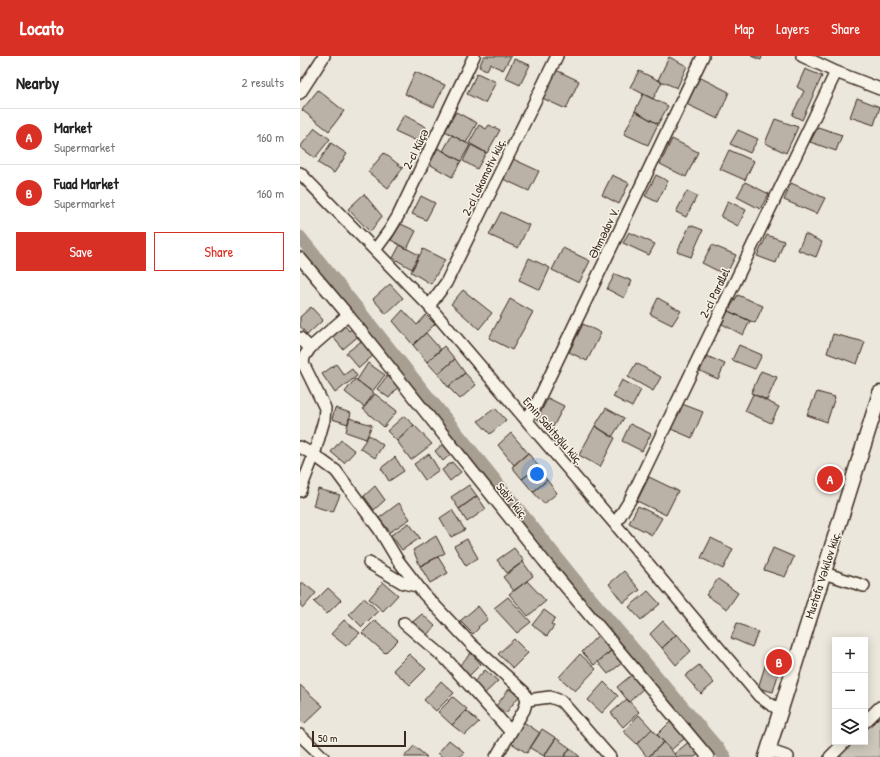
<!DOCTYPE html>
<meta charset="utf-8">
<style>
:root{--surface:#fff;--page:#f2f2f2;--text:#222;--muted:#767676;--line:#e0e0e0;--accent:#d93025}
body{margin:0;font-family:"Patrick Hand",sans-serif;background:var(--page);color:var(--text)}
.controls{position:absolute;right:12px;bottom:12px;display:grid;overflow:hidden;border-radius:0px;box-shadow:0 2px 10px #0003}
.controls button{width:36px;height:36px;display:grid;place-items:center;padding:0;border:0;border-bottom:1px solid var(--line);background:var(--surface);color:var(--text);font:20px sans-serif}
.scale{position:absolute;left:12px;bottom:10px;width:94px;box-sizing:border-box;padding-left:4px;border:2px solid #3b2a1e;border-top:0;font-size:11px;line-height:14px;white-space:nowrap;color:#3b2a1e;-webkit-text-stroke:3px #f7f3e8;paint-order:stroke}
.you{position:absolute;left:237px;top:418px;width:14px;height:14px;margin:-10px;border:3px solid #fff;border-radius:50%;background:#1a73e8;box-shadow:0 0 0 6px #1a73e833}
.badge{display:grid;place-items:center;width:26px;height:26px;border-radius:50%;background:var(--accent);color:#fff;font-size:13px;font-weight:700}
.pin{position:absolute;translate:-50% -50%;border:2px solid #fff;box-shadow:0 1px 4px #0006}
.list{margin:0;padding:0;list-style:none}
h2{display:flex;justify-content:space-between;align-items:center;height:52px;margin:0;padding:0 16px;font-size:17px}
h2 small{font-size:13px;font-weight:400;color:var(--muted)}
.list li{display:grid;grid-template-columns:26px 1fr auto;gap:12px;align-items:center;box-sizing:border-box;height:56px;padding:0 16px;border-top:1px solid var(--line)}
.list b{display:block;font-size:15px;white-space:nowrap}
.list p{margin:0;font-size:13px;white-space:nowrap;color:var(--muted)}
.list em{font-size:13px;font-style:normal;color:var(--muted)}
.actions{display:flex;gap:8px;padding:12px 16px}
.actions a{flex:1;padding:9px 0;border:1px solid var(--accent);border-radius:0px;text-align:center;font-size:14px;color:var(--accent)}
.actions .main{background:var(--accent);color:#fff}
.icon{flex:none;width:22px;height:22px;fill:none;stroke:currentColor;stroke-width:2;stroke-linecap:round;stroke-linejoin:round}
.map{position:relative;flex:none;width:580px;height:701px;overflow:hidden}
header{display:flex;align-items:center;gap:24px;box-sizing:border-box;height:56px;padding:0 20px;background:var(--accent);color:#fff}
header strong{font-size:19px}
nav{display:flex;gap:22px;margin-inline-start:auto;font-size:14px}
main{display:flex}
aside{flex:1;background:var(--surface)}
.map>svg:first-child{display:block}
.green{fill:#cec8bc;stroke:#84796d}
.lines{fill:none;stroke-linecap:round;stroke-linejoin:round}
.canal{stroke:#a89f93;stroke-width:13}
.building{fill:#bab2a7;stroke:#3b2a1e}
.minor-casing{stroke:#3b2a1e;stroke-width:14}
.tertiary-casing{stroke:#3b2a1e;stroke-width:17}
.minor{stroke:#f7f3e8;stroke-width:11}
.tertiary{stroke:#f7f3e8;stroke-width:14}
.labels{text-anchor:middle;stroke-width:3;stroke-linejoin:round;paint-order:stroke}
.street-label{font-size:12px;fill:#3b2a1e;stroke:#f7f3e8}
</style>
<header>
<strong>Locato</strong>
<nav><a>Map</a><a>Layers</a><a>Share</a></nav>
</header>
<main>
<aside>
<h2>Nearby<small>2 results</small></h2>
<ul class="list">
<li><span class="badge">A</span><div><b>Market</b><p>Supermarket</p></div><em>160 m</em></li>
<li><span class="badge">B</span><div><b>Fuad Market</b><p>Supermarket</p></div><em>160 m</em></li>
</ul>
<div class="actions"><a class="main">Save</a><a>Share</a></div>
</aside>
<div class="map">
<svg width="580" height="701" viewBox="0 0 580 701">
<rect width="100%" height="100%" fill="#ece7dc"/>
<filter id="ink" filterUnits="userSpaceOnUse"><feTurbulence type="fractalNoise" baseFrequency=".025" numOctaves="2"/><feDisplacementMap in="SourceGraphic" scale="8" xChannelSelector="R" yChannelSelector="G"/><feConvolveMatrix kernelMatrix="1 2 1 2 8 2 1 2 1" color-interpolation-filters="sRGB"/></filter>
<g filter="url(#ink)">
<path class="green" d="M580,660v41h-41l15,-15h11v-11z"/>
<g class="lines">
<path class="canal" d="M0,181l275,343 150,177"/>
</g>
<path class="building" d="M184,0h27l-8,14 -13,-6 -3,6 -8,-3z
M451,0h11l-1,4z
M369,1l18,9 -10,22 -19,-8z
M214,3l16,6 -10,20 -15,-7z
M505,13l17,7 -20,44 -10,-5 12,-24 -7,-4z
M256,14l23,11 -13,28 -24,-11z
M339,15l23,11 -9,17 -23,-12z
M115,16l30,13 -11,22 -29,-13z
M177,17l19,9 -11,21 -18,-9z
M397,20l32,16 -11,27 -34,-16z
M18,34l26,21 -15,20 -27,-21z
M343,38l25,12 -10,18 -23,-13z
M557,42l23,9 -6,18 -24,-8z
M335,55l23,13 -10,21 -24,-11z
M156,56l21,11 -11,20 -21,-12z
M104,59l22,12 -7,15 -24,-11z
M475,63l23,8 -12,26 -21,-10z
M179,69l7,4 3,-4 11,5 -13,23 -18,-10z
M518,71l24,8 -6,16 -26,-9z
M15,72l15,11 -15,19 -15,-11z
M438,74l20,9 -8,14 -20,-9z
M152,79l18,10 -9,16 -18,-10z
M372,83l26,13 -12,25 -26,-13z
M31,87l16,11 -13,19 -16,-10z
M171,89l15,8 -9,16 -14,-8z
M138,92l23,13 -9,16 -23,-13z
M429,94l25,11 -9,19 -25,-11z
M84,97l19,15 -15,20 -20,-16z
M213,103l26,12 -10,20 -26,-12z
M312,119l17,8 -10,21 -17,-9z
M356,119l12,6 -11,21 -12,-6z
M445,126l24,12 -9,15 -23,-12z
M491,127l34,15 -8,16 -33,-14z
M387,135l10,5 -11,21 -10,-5z
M64,138l18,22 -12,16 -22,-23z
M121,140l14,7 -9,17 -14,-6z
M428,145l18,9 -8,16 -17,-9z
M201,156l28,13 -11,23 -29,-13z
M101,168l15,7 -9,18 -16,-9z
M390,169l13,5 -12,27 -14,-5z
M329,176l26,12 -6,11 -26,-12z
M505,178l17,8 -6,15 -18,-7z
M467,179l17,6 -8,22 -19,-7z
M100,189l19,10 -7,14 -19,-11z
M412,189l24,10 -10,20 -24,-12z
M263,192l27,13 -11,22 -27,-13z
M123,193l22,11 -14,24 -20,-12z
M229,202l21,10 -10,22 -21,-10z
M315,218l17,7 -8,17 -17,-9z
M90,228l13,14 -17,16 -13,-15z
M163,234l29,23 -13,16 -28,-25z
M438,239l25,11 -8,17 -27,-12z
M358,242l23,13 -9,14 -22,-11z
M210,243l23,13 -21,38 -23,-12z
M11,251l12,13 -16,15 -7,-9v-9z
M103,254l14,15 9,-10 9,9 -22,21 -20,-24z
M428,255l22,10 -7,14 -21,-11z
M43,267l6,8 6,-5 6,8 -18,15 -12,-14z
M283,268l18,9 -14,28 -18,-9z
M126,277l15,17 -14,12 -14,-17z
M533,278l32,8 -8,22 -30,-11z
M64,283l12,14 -17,15 -13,-15z
M439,289l23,10 -7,14 -23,-9z
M144,290l11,13 -17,15 -11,-12z
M407,300l18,8 -7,15 -18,-8z
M155,303l10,14 -17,14 -10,-13z
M68,307l17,12 -13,17 -15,-12z
M336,307l25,14 -8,14 -25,-14z
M36,308l8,11 8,-6 5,7 -22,17 -13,-19z
M461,315l16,6 -10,23 -16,-7z
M165,317l11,12 -16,14 -12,-12z
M87,320l13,9 -11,13 -12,-9z
M55,323l19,14 -10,14 -19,-15z
M322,324l19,10 -9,17 -19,-10z
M517,336l18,5 -8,25 -20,-7z
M75,338l22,17 -13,16 -21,-18z
M453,338l26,13 -8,16 -26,-12z
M248,342l16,8 -11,21 -16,-8z
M382,348l21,8 -11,26 -21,-9z
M35,352l16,5 -3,11 -16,-5z
M195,352l11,12 -16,14 -12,-13z
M306,352l18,10 -12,19 -17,-11z
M104,360l10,9 -17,16 -10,-10z
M49,362l23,7 -6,14 -20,-7z
M330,368l21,10 -9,17 -20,-10z
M114,369l18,19 -21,16 -14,-19z
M295,370l20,12 -15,29 -21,-12z
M211,377l17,20 -14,12 -16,-20z
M69,379l14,10 -8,13 -15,-10z
M41,384l14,11 -11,12 -13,-11z
M145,386l8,10 -10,9 -8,-10z
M228,397l11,14 -17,12 -10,-12z
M129,398l10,16 -14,10 -11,-16z
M95,401l9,14 -15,10 -8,-13z
M152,406l9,10 -11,9 -8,-11z
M237,412l10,12 -14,12 -11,-13z
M349,421l29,14 -12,24 -29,-14z
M247,424l10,13 -13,11 -11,-12z
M169,429l8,11 -18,13 -8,-12z
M75,430l10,14 -11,10 -10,-14z
M18,433l22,6 -7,17 -20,-6z
M177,440l9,13 -19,13 -8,-13z
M99,447l11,16 -20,13 -11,-14z
M338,450l24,12 -10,17 -23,-12z
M152,454l13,20 -14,7 -11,-19z
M109,467l11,15 -18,12 -11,-15z
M136,480l9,17 -25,13 -7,-16z
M411,482l22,11 -10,20 -22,-11z
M167,483l11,19 -12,8 -12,-20z
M214,492l10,13 -17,12 -10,-13z
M473,492l21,9 -9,20 -21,-7z
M138,501l10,16 -18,10 -10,-17z
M223,506l10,14 -19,15 -11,-14z
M324,515l16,19 -17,13 -14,-19z
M418,523l20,14 -11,16 -21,-14z
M227,525l19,20 -18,15 -19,-22z
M2,526l14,11 -13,15 -3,-3v-21z
M83,526l15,13 -15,16 -14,-12z
M28,532l13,12 -14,14 -13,-12z
M348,535l12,13 -19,16 -12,-13z
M208,541l23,25 -14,11 -23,-25z
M64,542l14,13 -16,16 -13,-13z
M178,550l10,13 -10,8 1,1 -6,6 -13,-13z
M244,554l11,8 -4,6 3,2 -7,10 -15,-11z
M122,558l13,12 -10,11 -16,-12z
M44,564l16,13 -14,13 -15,-12z
M75,564l23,20 -13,13 -23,-20z
M363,565l13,14 -14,13 -12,-14z
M437,567l21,9 -6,15 -21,-9z
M299,578l9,8 -3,3 7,5 -18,15 -12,-13z
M377,578l14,17 -15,14 -14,-17z
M214,583l14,14 -15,15 -15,-14z
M312,594l10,13 -14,11 -10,-12z
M171,597l10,11 -14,14 -10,-10z
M109,598l17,15 -16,16 -17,-15z
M280,598l16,15 -21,22 -16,-14z
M466,607l14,5 -7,24 -15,-4z
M399,609l15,18 -13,11 -16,-18z
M185,614l13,11 -15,14 -13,-9z
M335,616l11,14 -17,16 -12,-15z
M141,625l13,12 -18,18 -12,-11z
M304,626l14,14 -16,17 -14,-13z
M0,629l23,21 -19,18 -4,-4z
M209,633l10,7 -13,17 -10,-7z
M153,641l14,12 -15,16 -14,-13z
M327,643l12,13 -16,15 -12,-14z
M166,655l13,11 -14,13 -13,-10z
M339,659l13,14 -15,15 -14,-13z
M222,665l18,12 -13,20 -19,-12z
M370,666l15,16 -14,12 -14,-15z
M242,673l14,9 -12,18 -14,-8z
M352,673l12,13 -16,15h-1l-10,-13z
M256,682l14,10 -6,9h-19l-1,-1z
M149,684l15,12 -4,5h-18l-4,-4z
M391,684l10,12 -6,5h-18l-3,-3z
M364,686l13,15h-29z
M114,690l13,11h-23z
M270,692l10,9h-16z"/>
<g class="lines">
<g class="minor-casing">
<path id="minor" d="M502,0l34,16 44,17
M0,37l24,-37
M0,117l129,133 186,218 144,172 11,8 10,6
M75,194l14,-19 9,-15 76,-160
M0,202l48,57 196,246 164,196
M129,250l17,-23 111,-227
M48,259l-38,33 -6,9 -1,6 22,45 -1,12 -10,35 22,16 43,58 18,30 27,35 48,51 52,47 3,8 -3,10 -28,47
M0,282l10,10
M226,364l10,-15 167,-349
M0,391l14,8 -14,36
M315,468l15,-24 206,-428
M69,507l34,20 14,3
M524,517l40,13
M104,567l42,36 65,73
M227,644l23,-3 11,4 49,56
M565,666l15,-15
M0,679l23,22
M468,694l20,7
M530,701l15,-15"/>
</g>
<g class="tertiary-casing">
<path id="tertiary" d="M466,701l114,-364"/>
</g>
<use href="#minor" class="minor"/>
<use href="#tertiary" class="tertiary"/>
</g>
</g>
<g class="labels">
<g class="street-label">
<text transform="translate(116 93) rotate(-64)" y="4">2-ci Küçə</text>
<text transform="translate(184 121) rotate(-64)" y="4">2-ci Lokomotiv küç.</text>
<text transform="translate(304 177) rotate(-64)" y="4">Əhmədov V.</text>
<text transform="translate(415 237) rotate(-64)" y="4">2-ci Parallel</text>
<text transform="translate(253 375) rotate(49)" y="4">Emin Sabitoğlu küç.</text>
<text transform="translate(212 445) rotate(51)" y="4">Sabir küç.</text>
<text transform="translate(523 519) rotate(-72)" y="4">Mustafa Vəkilov küç.</text>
</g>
</g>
</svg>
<div class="controls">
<button>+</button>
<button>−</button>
<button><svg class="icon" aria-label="layers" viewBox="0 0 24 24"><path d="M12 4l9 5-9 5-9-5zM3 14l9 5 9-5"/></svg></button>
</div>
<div class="scale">50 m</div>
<div class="you"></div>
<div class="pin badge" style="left:530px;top:423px">A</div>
<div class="pin badge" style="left:479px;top:606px">B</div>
</div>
</main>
